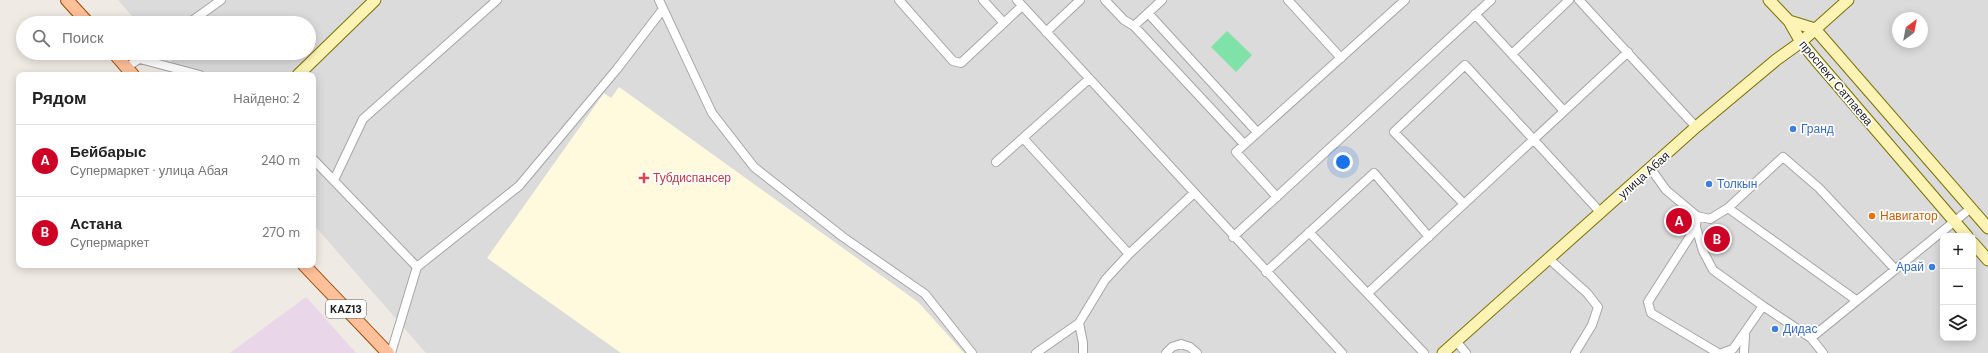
<!DOCTYPE html>
<html lang="ru">
<meta charset="utf-8">
<style>
:root{--surface:#fff;--page:#f2f2f2;--text:#222;--muted:#767676;--line:#e0e0e0;--accent:#cd0026}
body{margin:0;font-family:"DM Sans",sans-serif;background:var(--page);color:var(--text)}
.controls{position:absolute;right:12px;bottom:12px;display:grid;overflow:hidden;border-radius:8px;box-shadow:0 2px 10px #0003}
.controls button{width:36px;height:36px;display:grid;place-items:center;padding:0;border:0;border-bottom:1px solid var(--line);background:var(--surface);color:var(--text);font:20px sans-serif}
.compass{position:absolute;left:1892px;top:12px;width:36px;height:36px;border-radius:50%;background:var(--surface);box-shadow:0 2px 10px #0003;rotate:32deg}
.you{position:absolute;left:1343px;top:162px;width:14px;height:14px;margin:-10px;border:3px solid #fff;border-radius:50%;background:#1a73e8;box-shadow:0 0 0 6px #1a73e833}
.badge{display:grid;place-items:center;width:26px;height:26px;border-radius:50%;background:var(--accent);color:#fff;font-size:13px;font-weight:700}
.pin{position:absolute;translate:-50% -50%;border:2px solid #fff;box-shadow:0 1px 4px #0006}
.list{margin:0;padding:0;list-style:none}
h2{display:flex;justify-content:space-between;align-items:center;height:52px;margin:0;padding:0 16px;font-size:17px}
h2 small{font-size:13px;font-weight:400;color:var(--muted)}
.list li{display:grid;grid-template-columns:26px 1fr auto;gap:12px;align-items:center;box-sizing:border-box;height:72px;padding:0 16px;border-top:1px solid var(--line)}
.list b{display:block;font-size:15px;white-space:nowrap}
.list p{margin:0;font-size:13px;white-space:nowrap;color:var(--muted)}
.list em{font-size:13px;font-style:normal;color:var(--muted)}
.icon{flex:none;width:22px;height:22px;fill:none;stroke:currentColor;stroke-width:2;stroke-linecap:round;stroke-linejoin:round}
.map{position:relative;flex:none;width:1988px;height:353px;overflow:hidden}
.search{position:absolute;background:var(--surface);box-shadow:0 2px 10px #0003;left:16px;top:16px;width:300px;height:44px;display:flex;align-items:center;gap:10px;box-sizing:border-box;padding:0 14px;border-radius:22px;color:var(--muted);font-size:15px}
.panel{position:absolute;background:var(--surface);box-shadow:0 2px 10px #0003;left:16px;top:72px;width:300px;height:196px;border-radius:8px}
.map>svg:first-child{display:block}
.residential{fill:#dcdbdb;fill-rule:evenodd}
.industrial{fill:#e9d6e9}
.education{fill:#fff9de}
.pitch{fill:#7ee2a9}
.lines{fill:none;stroke-linecap:round;stroke-linejoin:round}
.street-casing{stroke:#a5a5a5;stroke-width:10}
.secondary-casing{stroke:#7b7100;stroke-width:13}
.primary-casing{stroke:#994900;stroke-width:14}
.street{stroke:#fff;stroke-width:8}
.secondary{stroke:#fcf3b5;stroke-width:11}
.primary{stroke:#ffc09a;stroke-width:12}
.shop-dot{fill:#3f7fe0;stroke:#fff;stroke-width:1.5}
.health-dot{fill:#e0444e;stroke:#fff;stroke-width:1.5}
.food-dot{fill:#e8710a;stroke:#fff;stroke-width:1.5}
.labels{text-anchor:middle;stroke-width:3.5;stroke-linejoin:round;paint-order:stroke}
.shield{fill:#fff;stroke:#626262;stroke-width:1}
.shield-label{font-size:11px;font-weight:bold;fill:#1e1e1e}
.street-label{font-size:12px;fill:#1e1e1e;stroke:#fff}
.shop-label{font-size:12px;fill:#366cbe;stroke:#fff;text-anchor:start}
.health-label{font-size:12px;fill:#be3a42;stroke:#fff;text-anchor:start}
.food-label{font-size:12px;fill:#c56008;stroke:#fff;text-anchor:start}
</style>
<div class="map">
<svg width="1988" height="353" viewBox="0 0 1988 353">
<rect width="100%" height="100%" fill="#f0eae4"/>
<path class="residential" d="M118,0h1870v353h-1562l-113,-129v-149h-130l-19,-22h145v-30h-171zM1898,18h24v24h-24zM1943,236h30v102h-30z"/>
<path class="industrial" d="M306,297l50,56h-126z"/>
<path class="education" d="M619,87l299,215 46,51h-343l-134,-95 117,-165 7,5z"/>
<path class="pitch" d="M1227,31l25,24 -16,17 -25,-25z"/>
<g class="lines">
<g class="street-casing">
<path id="street" d="M659,0l53,113 42,54 89,70 82,57 47,59
M899,0l54,61 8,2 61,-57
M983,0l21,23
M1017,0l325,353
M1105,0l19,20 10,6
M1162,0l-28,26 110,118
M1288,0l53,58
M1579,0l117,127
M1148,13l109,119
M1475,14l89,97
M189,23l32,-23
M1046,32l34,-32
M1512,54l57,-54
M140,59l60,16
M127,67l21,-14
M1023,138l106,116
M313,159l104,108 -26,86
M996,162l93,-83
M1651,169l15,21 31,26 -1,11 -48,75 3,11 67,40
M334,180l29,-61 134,-119
M1277,197l-41,-45 169,-152
M1464,204l-70,-72 71,-67 136,148
M1728,208l128,92
M1697,216l13,3 18,-11 55,-51 36,31 76,81
M1696,227l7,24 10,19 50,36
M1309,232l115,121
M1233,237l258,-237
M1548,258l39,35 11,14 -6,18 -17,28
M417,267l102,-81 98,-117 46,-60
M1266,272l108,-99 55,64
M1368,293l260,-241
M1079,323l4,20v10
M1811,338l12,15
M1456,341l10,12
M1036,353l43,-30 26,-43 24,-26 65,-61
M1166,353l6,-6 9,-3 9,3 7,6
M1722,353l11,-4 30,-43 48,32 160,-130
M1744,353l1,-18"/>
</g>
<g class="secondary-casing">
<path id="secondary" d="M1769,0l20,21 12,21 15,18 151,176
M1789,21l26,8 173,199
M298,75l77,-75
M1973,243l15,17
M1443,353l253,-226 80,-67 25,-18 47,-42"/>
</g>
<g class="primary-casing">
<path id="primary" d="M67,0l21,23
M114,53l19,22
M304,265l84,88"/>
</g>
<use href="#street" class="street"/>
<use href="#secondary" class="secondary"/>
<use href="#primary" class="primary"/>
</g>
<g class="shop-dot">
<circle cx="1793" cy="129" r="4"/>
<circle cx="1709" cy="184" r="4"/>
<circle cx="1932" cy="267" r="4"/>
<circle cx="1775" cy="329" r="4"/>
</g>
<path class="health-dot" d="M642 172h4v4h4v4h-4v4h-4v-4h-4v-4h4z"/>
<circle class="food-dot" cx="1872" cy="216" r="4"/>
<g class="labels">
<rect class="shield" x="326" y="300" width="40" height="18" rx="3"/>
<g class="shield-label">
<text x="346" y="313">KAZ13</text>
</g>
<g class="street-label">
<text transform="translate(1836 83) rotate(50)" y="4">проспект Сатпаева</text>
<text transform="translate(1644 175) rotate(-42)" y="4">улица Абая</text>
</g>
<g class="shop-label">
<text x="1801" y="133">Гранд</text>
<text x="1717" y="188">Толкын</text>
<text x="1924" y="271" text-anchor="end">Арай</text>
<text x="1783" y="333">Дидас</text>
</g>
<g class="health-label">
<text x="653" y="182">Тубдиспансер</text>
</g>
<g class="food-label">
<text x="1880" y="220">Навигатор</text>
</g>
</g>
</svg>
<div class="controls">
<button>+</button>
<button>−</button>
<button><svg class="icon" aria-label="layers" viewBox="0 0 24 24"><path d="M12 4l9 5-9 5-9-5zM3 14l9 5 9-5"/></svg></button>
</div>
<svg class="compass" viewBox="-18 -18 36 36"><path d="M0-13l5 13h-10z" fill="#e53935"/><path d="M0 13l5-13h-10z" fill="#767676"/></svg>
<div class="you"></div>
<div class="pin badge" style="left:1679px;top:221px">A</div>
<div class="pin badge" style="left:1717px;top:239px">B</div>
<div class="search"><svg class="icon" aria-label="search" viewBox="0 0 24 24"><circle cx="10" cy="10" r="6"/><path d="M15 15l6 6"/></svg>Поиск</div>
<section class="panel">
<h2>Рядом<small>Найдено: 2</small></h2>
<ul class="list">
<li><span class="badge">A</span><div><b>Бейбарыс</b><p>Супермаркет · улица Абая</p></div><em>240 m</em></li>
<li><span class="badge">B</span><div><b>Астана</b><p>Супермаркет</p></div><em>270 m</em></li>
</ul>
</section>
</div>
